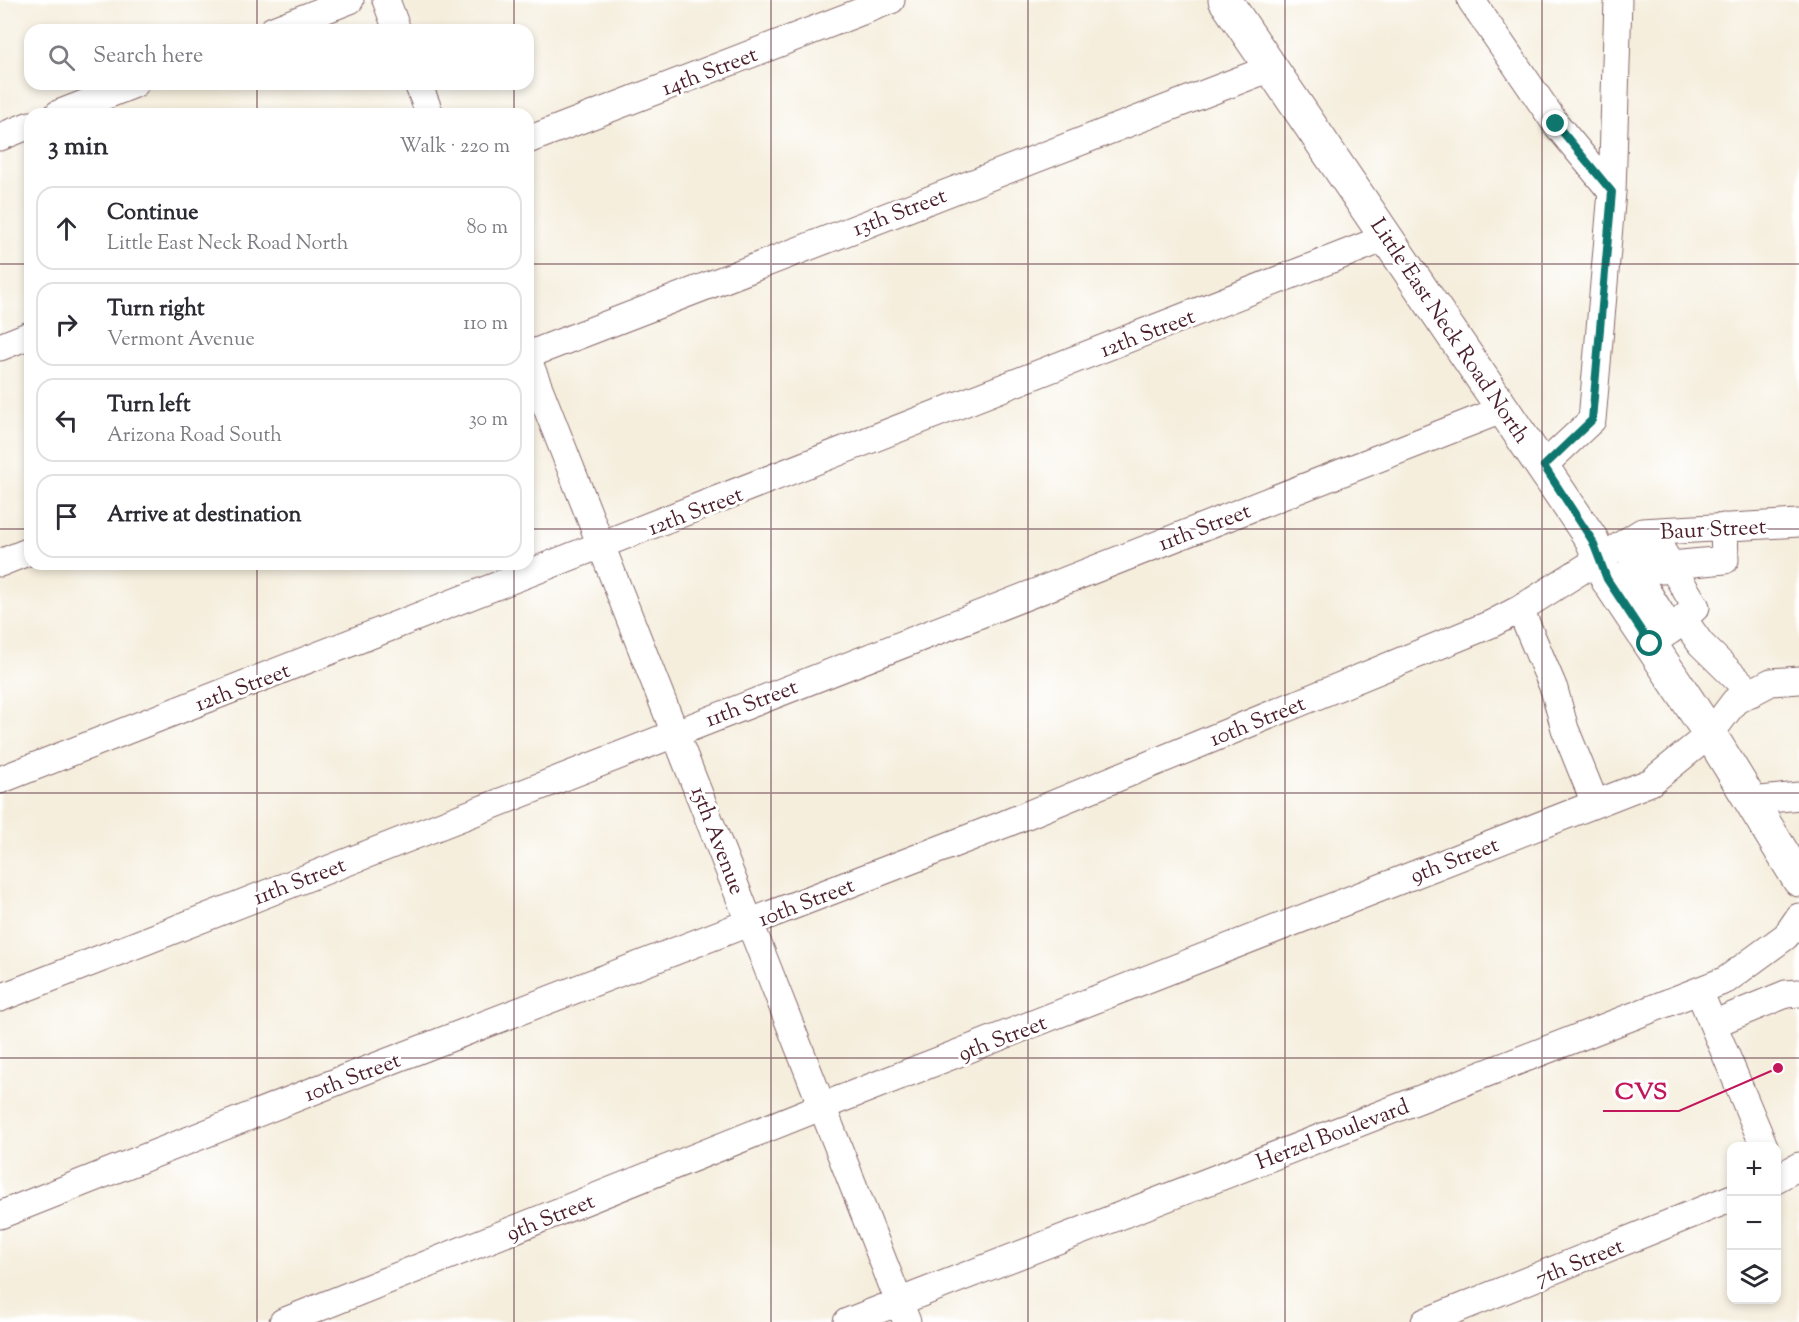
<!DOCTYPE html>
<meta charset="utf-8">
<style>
:root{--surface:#fff;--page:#f2f2f3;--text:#2b2b33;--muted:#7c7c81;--line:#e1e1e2}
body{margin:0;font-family:"Sorts Mill Goudy",serif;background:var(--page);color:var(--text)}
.controls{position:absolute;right:18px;bottom:18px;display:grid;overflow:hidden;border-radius:12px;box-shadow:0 3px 9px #0003}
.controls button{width:54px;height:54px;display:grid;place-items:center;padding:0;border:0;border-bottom:2px solid var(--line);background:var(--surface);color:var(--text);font:30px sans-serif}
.stop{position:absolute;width:18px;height:18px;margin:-14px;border:4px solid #0f766e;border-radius:50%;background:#fff}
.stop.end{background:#0f766e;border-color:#fff;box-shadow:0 2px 6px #0008}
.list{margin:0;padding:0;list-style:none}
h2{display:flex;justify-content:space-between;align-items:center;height:78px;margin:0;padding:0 24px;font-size:26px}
h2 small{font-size:20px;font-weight:400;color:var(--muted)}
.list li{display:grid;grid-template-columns:39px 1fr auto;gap:18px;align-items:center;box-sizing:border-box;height:84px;margin:0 12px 12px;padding:0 12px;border:2px solid var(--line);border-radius:18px}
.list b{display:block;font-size:22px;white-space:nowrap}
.list p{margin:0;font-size:20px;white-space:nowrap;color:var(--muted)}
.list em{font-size:20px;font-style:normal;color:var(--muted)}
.icon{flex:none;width:33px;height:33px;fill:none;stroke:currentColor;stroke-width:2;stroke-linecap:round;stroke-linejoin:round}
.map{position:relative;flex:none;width:1799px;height:1322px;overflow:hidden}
.search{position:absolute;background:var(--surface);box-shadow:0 3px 9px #0003;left:24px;top:24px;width:510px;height:66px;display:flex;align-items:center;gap:15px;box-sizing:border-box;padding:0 21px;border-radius:18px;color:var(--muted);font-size:22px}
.panel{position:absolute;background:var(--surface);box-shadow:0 3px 9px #0003;left:24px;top:108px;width:510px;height:462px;border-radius:18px}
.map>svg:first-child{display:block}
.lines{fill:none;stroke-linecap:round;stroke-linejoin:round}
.minor-casing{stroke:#866769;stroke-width:29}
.major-casing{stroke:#866769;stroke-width:35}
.minor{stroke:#fff;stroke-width:27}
.major{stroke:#fff;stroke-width:33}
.route{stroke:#0f766e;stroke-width:8}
.grid{fill:none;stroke:#4a1f2b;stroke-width:1.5;stroke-opacity:0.55}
.labels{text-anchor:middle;stroke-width:6;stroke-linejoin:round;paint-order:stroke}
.street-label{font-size:22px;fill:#4a1f2b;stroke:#fff}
.leader{fill:none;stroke:#c2185b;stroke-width:2}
.callout-dot{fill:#c2185b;stroke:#fff;stroke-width:2}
.callout-label{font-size:24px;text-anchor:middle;font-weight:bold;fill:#c2185b;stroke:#fff;stroke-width:6;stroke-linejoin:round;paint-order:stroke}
</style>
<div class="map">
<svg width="1799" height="1322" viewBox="0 0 1799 1322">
<rect width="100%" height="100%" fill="#fff"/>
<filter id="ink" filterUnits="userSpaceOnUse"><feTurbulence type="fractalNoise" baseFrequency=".0167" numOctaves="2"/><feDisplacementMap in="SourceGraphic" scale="12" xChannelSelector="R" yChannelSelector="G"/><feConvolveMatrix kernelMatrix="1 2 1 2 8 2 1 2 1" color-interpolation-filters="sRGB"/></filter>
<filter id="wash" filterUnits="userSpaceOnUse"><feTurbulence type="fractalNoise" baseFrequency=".008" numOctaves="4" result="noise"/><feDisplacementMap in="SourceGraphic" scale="24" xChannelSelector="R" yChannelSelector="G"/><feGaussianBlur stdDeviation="1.35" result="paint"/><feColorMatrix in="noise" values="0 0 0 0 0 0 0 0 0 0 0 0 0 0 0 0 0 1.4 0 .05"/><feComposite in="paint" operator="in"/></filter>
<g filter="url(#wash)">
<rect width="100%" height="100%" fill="#f5eedd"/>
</g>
<g filter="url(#ink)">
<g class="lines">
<g class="minor-casing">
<path id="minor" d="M386,0l11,30
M1471,0l85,124 56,68
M273,30l77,-30
M418,84l12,30
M58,114l77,-30
M0,137l30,-12
M528,140l363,-140
M0,347l30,-12
M528,355l743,-287
M528,360l379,962
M1543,466l49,-46 20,-228 6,-192
M0,563l30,-12
M1663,570l8,-5 54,-5 -1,-33
M1520,609l34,80 11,40 30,74
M1683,619l18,25 50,49
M1650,644l21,-14 -39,-63 29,-18 35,58 -25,23
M0,780l1388,-543
M1751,801l48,-5
M1699,991l65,155
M0,998l1504,-589
M1713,1024l73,-30 13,-1
M1776,1179l23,-13
M0,1215l346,-137 659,-254 486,-200 29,-15 122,-77 157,-9
M283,1322l540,-216 828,-324 59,-48 25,-33 36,-19 28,-2
M847,1322l879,-342 60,-44 13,-19
M1425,1322l307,-124"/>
</g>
<g class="major-casing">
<path id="major" d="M1225,0l367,540 15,39 103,155 89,146"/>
</g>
<use href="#minor" class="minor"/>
<use href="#major" class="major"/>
</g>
</g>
<g class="lines" filter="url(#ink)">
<path class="route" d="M1556,124l56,68 -20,228 -48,46 48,74 15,39 43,65"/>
</g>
<path class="grid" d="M257,0v30M514,0v30M771,0v1322M1028,0v1322M1285,0v1322M1542,0v1322M257,84v30M514,84v30M0,264h30M528,264h1271M0,529h30M528,529h1271M257,564v758M514,564v758M0,793h1799M0,1058h1799"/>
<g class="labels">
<g class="street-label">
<text transform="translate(709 70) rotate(-21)" y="8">14th Street</text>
<text transform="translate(899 211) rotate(-21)" y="8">13th Street</text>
<text transform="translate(1451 330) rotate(56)" y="8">Little East Neck Road North</text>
<text transform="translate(1147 332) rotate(-21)" y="8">12th Street</text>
<text transform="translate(695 510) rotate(-21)" y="8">12th Street</text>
<text transform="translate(1204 526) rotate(-21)" y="8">11th Street</text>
<text transform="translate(1713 528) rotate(-3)" y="8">Baur Street</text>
<text transform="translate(242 686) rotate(-21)" y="8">12th Street</text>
<text transform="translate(751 702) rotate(-21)" y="8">11th Street</text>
<text transform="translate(1257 720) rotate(-22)" y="8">10th Street</text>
<text transform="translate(719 840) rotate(69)" y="8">15th Avenue</text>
<text transform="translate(1454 859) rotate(-21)" y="8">9th Street</text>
<text transform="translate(299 880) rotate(-21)" y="8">11th Street</text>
<text transform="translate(806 901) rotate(-21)" y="8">10th Street</text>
<text transform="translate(1002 1037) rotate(-21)" y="8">9th Street</text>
<text transform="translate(352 1076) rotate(-21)" y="8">10th Street</text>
<text transform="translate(1332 1133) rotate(-21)" y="8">Herzel Boulevard</text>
<text transform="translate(550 1216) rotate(-22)" y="8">9th Street</text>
<text transform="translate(1579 1261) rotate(-22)" y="8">7th Street</text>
</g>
</g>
<path class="leader" d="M1778 1068L1679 1111H1603"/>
<circle class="callout-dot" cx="1778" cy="1068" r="6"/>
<g class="callout-label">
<text x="1641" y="1099">CVS</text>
</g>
</svg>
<div class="controls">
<button>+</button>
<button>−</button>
<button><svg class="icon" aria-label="layers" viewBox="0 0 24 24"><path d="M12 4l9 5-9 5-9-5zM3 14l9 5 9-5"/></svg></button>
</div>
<div class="stop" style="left:1650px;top:644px"></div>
<div class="stop end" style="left:1556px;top:124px"></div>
<div class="search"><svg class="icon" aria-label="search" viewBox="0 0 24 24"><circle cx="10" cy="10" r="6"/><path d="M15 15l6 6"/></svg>Search here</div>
<section class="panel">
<h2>3 min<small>Walk · 220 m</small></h2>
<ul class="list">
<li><svg class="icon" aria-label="ahead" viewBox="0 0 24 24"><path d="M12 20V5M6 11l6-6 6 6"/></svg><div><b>Continue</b><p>Little East Neck Road North</p></div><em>80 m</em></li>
<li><svg class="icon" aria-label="right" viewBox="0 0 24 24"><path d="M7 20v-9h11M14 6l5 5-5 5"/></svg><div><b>Turn right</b><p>Vermont Avenue</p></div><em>110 m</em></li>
<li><svg class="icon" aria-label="left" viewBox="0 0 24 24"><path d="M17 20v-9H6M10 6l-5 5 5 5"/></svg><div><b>Turn left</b><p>Arizona Road South</p></div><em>30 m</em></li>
<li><svg class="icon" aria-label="arrive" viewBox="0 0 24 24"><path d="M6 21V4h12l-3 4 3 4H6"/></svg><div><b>Arrive at destination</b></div></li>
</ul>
</section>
</div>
